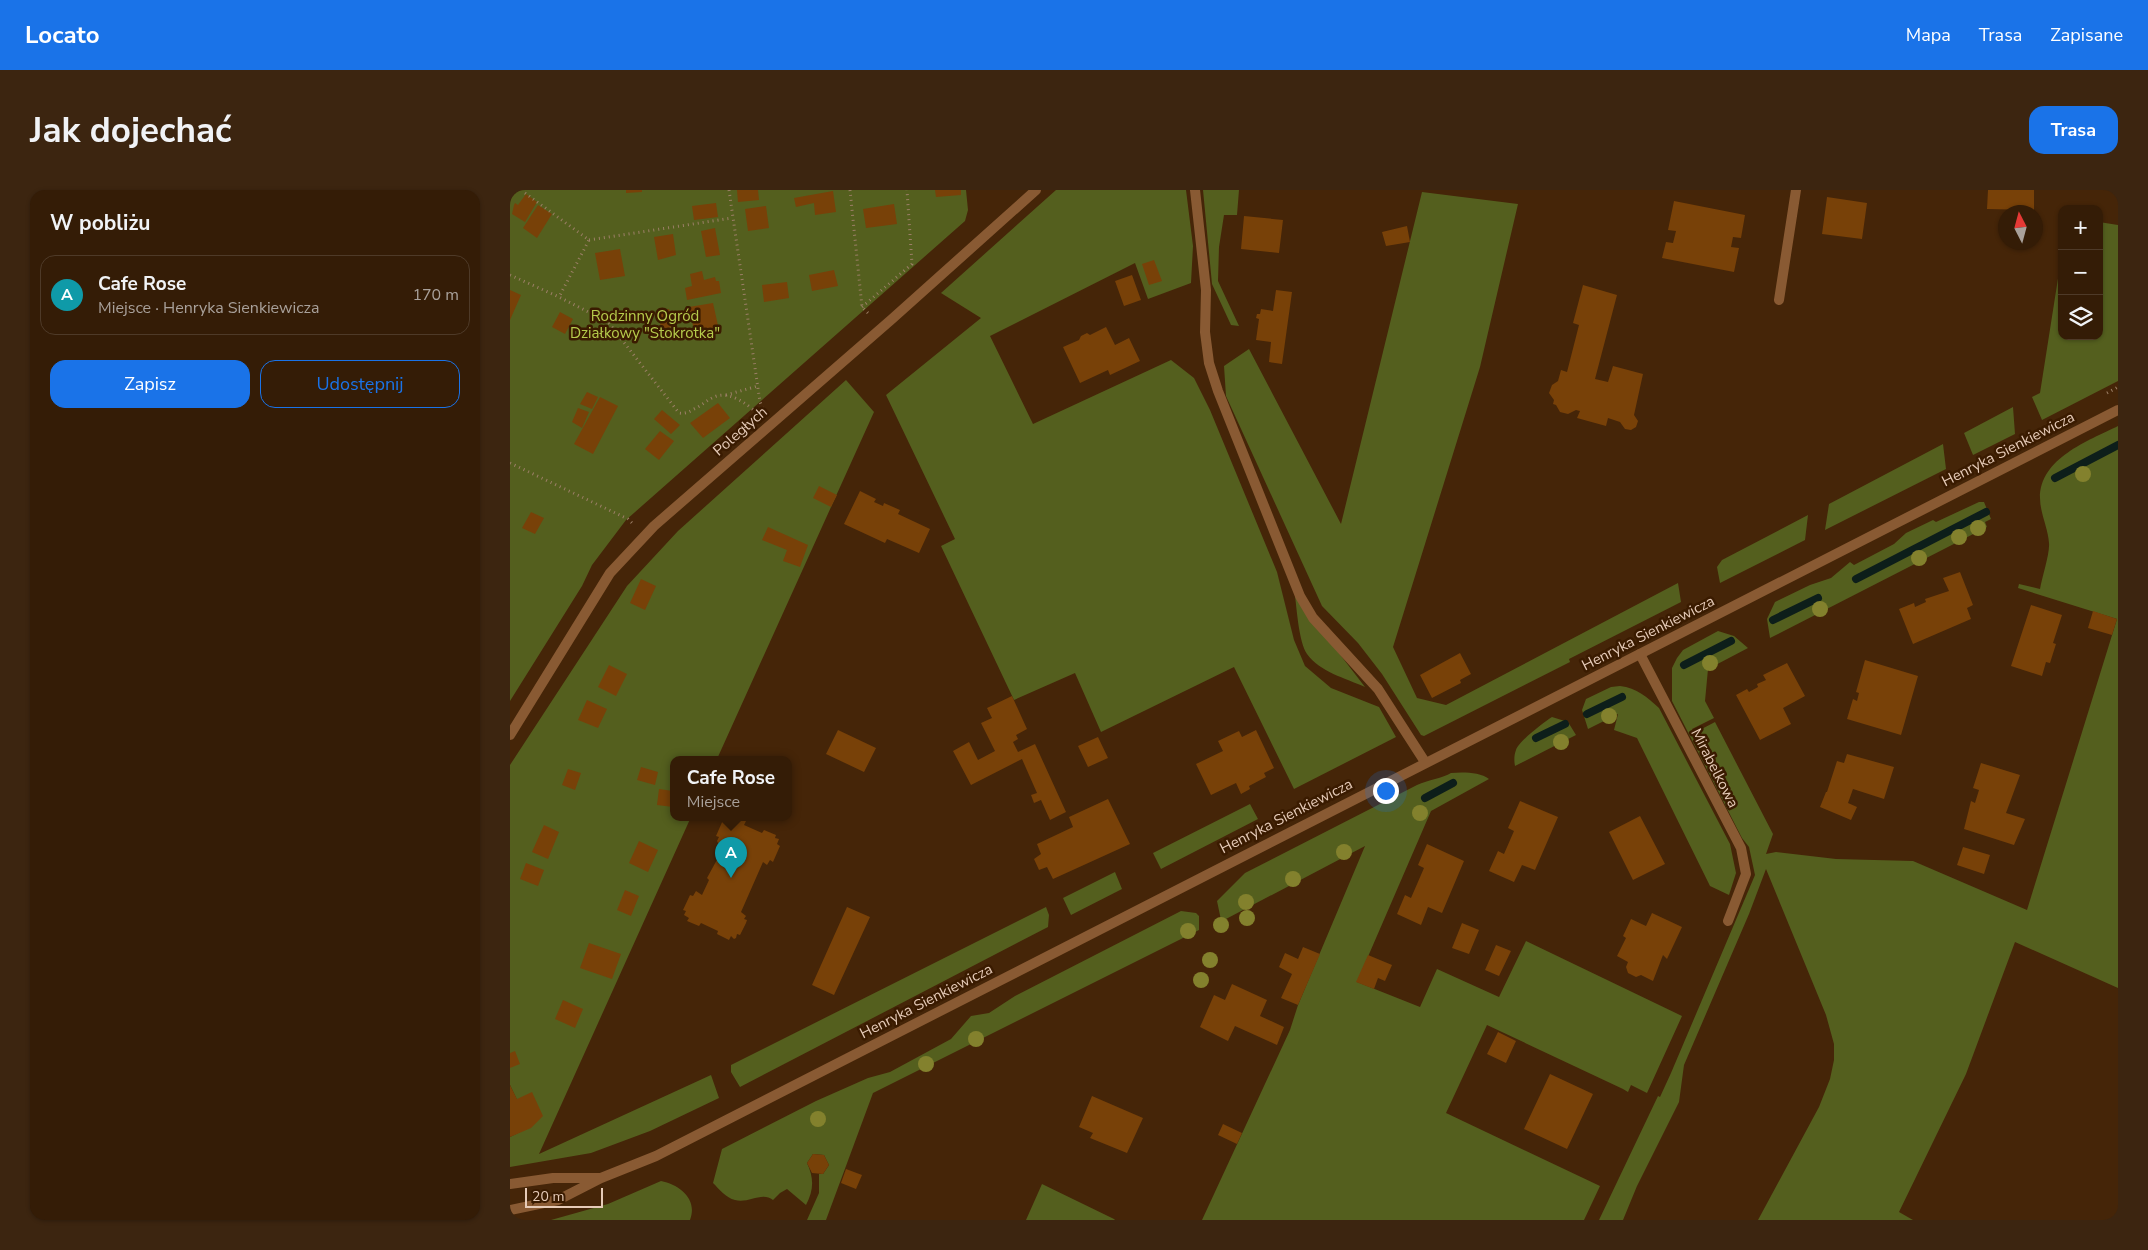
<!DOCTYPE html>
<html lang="pl">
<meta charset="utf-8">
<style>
:root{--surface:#341c06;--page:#3c2510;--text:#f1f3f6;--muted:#a9a19b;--line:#4e3a28;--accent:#1a73e8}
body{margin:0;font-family:"Nunito Sans",sans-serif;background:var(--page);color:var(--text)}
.controls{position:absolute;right:15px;top:15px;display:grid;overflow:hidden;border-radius:10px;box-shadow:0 1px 4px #0004}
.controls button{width:45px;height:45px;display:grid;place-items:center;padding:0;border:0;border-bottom:1px solid var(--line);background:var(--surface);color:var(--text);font:25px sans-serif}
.compass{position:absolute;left:1488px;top:15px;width:45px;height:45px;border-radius:50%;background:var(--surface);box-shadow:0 1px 4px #0004;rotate:354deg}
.scale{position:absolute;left:15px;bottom:12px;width:78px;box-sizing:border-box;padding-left:5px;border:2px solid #e6cbb8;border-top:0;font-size:14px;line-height:18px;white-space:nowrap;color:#e6cbb8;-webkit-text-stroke:4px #3a1b00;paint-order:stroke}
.you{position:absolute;left:875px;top:600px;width:18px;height:18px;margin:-12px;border:4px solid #fff;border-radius:50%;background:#1a73e8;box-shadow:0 0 0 8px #1a73e833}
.badge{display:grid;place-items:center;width:32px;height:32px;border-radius:50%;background:var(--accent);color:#fff;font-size:16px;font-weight:700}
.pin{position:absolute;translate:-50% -41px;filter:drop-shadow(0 1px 2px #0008)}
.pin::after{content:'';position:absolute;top:26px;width:18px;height:15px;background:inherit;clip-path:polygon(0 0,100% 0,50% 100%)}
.popup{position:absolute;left:160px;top:566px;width:122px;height:65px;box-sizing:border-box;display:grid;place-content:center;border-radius:10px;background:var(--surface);filter:drop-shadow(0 1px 4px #0005);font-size:16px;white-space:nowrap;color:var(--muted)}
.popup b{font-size:19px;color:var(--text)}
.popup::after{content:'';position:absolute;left:50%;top:100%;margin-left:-10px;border:10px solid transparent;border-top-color:var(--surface)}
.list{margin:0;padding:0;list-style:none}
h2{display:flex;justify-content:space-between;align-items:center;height:65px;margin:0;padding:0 20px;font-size:21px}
h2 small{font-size:16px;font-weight:400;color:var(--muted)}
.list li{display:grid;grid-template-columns:32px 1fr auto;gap:15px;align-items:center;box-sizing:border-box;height:80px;margin:0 10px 10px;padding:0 10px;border:1px solid var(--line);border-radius:15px}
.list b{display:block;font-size:19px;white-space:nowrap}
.list p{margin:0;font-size:16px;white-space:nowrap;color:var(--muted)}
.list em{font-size:16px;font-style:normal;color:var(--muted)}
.actions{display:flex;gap:10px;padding:15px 20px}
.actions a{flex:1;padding:11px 0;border:1px solid var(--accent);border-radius:15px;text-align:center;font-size:18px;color:var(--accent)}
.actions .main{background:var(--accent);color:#fff}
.icon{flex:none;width:28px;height:28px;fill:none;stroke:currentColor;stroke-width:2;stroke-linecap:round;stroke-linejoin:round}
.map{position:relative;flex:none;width:1608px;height:1030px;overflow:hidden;border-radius:15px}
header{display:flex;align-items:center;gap:30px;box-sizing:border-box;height:70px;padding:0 25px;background:var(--accent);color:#fff}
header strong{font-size:24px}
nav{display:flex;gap:28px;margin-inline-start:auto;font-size:18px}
.intro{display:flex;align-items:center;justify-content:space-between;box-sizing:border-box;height:120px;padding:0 30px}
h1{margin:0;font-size:35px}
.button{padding:12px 22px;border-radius:15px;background:var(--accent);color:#fff;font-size:18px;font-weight:700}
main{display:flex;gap:30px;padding:0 30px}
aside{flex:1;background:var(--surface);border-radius:15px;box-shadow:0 1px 4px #0004}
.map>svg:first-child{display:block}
.green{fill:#545f1e}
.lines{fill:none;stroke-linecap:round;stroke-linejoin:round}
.stream{stroke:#0d1e1a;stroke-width:8}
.building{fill:#784108}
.path{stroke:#9c7f67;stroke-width:3;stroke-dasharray:1 4;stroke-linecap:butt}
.service{stroke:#895a33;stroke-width:10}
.minor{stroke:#895a33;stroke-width:10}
.tertiary{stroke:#895a33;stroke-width:10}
.tree{fill:#83812d}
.labels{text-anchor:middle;stroke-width:5;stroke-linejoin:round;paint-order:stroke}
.park-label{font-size:15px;fill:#b6cc4c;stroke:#3a1b00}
.street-label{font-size:15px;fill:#e6cbb8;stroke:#3a1b00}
</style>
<header>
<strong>Locato</strong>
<nav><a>Mapa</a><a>Trasa</a><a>Zapisane</a></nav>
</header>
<div class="intro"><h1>Jak dojechać</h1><a class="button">Trasa</a></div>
<main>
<aside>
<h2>W pobliżu<small></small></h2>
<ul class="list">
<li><span class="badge" style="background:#0f9aa8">A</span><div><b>Cafe Rose</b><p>Miejsce · Henryka Sienkiewicza</p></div><em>170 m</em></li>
</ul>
<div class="actions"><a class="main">Zapisz</a><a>Udostępnij</a></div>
</aside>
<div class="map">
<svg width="1608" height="1030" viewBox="0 0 1608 1030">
<rect width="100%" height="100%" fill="#452508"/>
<path class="green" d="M0,0h456l2,20 -3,11 -339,299 -34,45 -10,21 -72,115z
M546,0h130l7,56 -2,37 -43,16 -13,-36 -145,73 43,88 138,-64 23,18 16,32 67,162 17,68 11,26 26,22 48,19 17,30 -102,52 -60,-122 -133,65 -26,-59 -61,27 -73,-154 14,-7 -69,-144 95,-77 -40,-25z
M693,0h36l-2,25h-13l-5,32 -1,34 21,45 -8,-1 -19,-41z
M912,2l96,12 -38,163 -87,280 24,51 29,7 232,-122 3,19 -112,57 1,3 -146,74 -3,-1 -39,-61 -24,-31 -36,-37 -96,-210 -2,-30 25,-17 92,175z
M1589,32l19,3v156l-76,39 -10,-23 8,-4 22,-140v83h37z
M336,190l28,32 -157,347h-43v58h17l-152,337 172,-79 8,23 -69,33 -59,22 -81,14v-30l20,-10 -20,-42v-320l117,-179 51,-55z
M1503,217l2,27 -42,21 -9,-22z
M1608,236v562l-103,-46 -49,132 -67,138 14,8h-155l61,-113 11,-28 4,-19v-16l-8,-29 -60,-146 -17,45 -65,151 -5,37 -42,84 -14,34h-24l59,-124 2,1 11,-24 84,-198 -6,-28 -7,-9 -70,-137v-33l5,-10 6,-8 35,-19 16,5 14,12 -40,21 -3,32 9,17 -22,11 2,4 21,-11 58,112 -7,20 10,-2 60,7 77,2 114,49 90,-291 -99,-31 1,-4 21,5c2,-12 10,-36 9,-46 -1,-15 -9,-30 -9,-45 0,-40 48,-57 78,-72z
M1433,254l3,25 -121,61 4,-26z
M1469,312h5l7,17 -6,3 2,5 -217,111 -3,-19 8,-17 35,-17 21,-7 19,-16 4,3 40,-21 12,-11 27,-13 3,2z
M1298,325l-3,25 -85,43 -3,-16 5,-7z
M785,406l70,91c-20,-9 -45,-15 -58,-33 -8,-12 -10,-43 -12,-58z
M1110,496c17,2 27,11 39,22l71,136 6,29 -7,22 -19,-9 -73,-148 -23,-8 4,-16 -30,15 -6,-19 4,-11 25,-12z
M1042,527l16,5 8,13 -61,31c-1,-5 -1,-11 1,-16 2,-8 28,-28 36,-33z
M941,583c12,-1 29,-1 38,6l-58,32 -74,171 63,25 17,-38 62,28 27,-56 156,75 -35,77 -16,-8 -3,7 -5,-3 -136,-64 -41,88 154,73 -16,34h-382l88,-190 8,-25 67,-159 -139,73 -5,1 -4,-19 28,-28 172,-88c11,-5 26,-7 34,-12z
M740,614l8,15 -97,50 -8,-16z
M605,682l7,17 -51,26 -8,-17z
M536,717l3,8 -1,12 -308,160 -9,-15v-7z
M671,721l15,2 3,3v14l-326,163 -47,127h-19l12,-27v-19h4l6,-9 -5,-10 -11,-1 -6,9c7,15 7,27 -1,42l-19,-16 -7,4 -7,7c-11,-9 -25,4 -38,0 -9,-2 -16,-11 -22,-17l9,-34 94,-48 52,-23 22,-6 61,-33 20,-23 18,-3 26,-17z
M151,991c19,4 37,18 29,39h-139l57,-16z
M532,994l72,35 1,1h-89z"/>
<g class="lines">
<path class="stream" d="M1545,288l63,-33
M1346,389l130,-67
M1263,430l45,-22
M1174,475l47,-24
M1077,524l35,-17
M1026,548l29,-14
M915,608l28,-15"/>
</g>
<path class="building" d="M116,0h16v2l-16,1z
M227,0h21l1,10 -21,2z
M425,0h26v5l-25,2z
M1478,0h46v20l-47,-1z
M323,1l3,21 -21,3 -1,-12 -18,4 -2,-9z
M16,4l11,8 -12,20 -13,-8 2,-9 1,-2 3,2z
M1317,7l40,6 -5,36 -40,-5z
M1164,11l71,14 -4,23 -8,-1 -2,10 8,1 -5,24 -72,-14 4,-16 7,1 3,-12 -8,-1z
M206,13l2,14 -24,3 -2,-14z
M384,14l3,20 -31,4 -3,-19z
M28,15l14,9 -15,24 -14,-10z
M256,16l3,22 -21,3 -3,-22z
M734,26l39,4 -4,33 -38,-4z
M897,36l3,16 -24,4 -4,-14z
M205,38l5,27 -14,2 -5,-26z
M163,44l3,21 -18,5 -4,-23z
M110,59l5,27 -25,4 -5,-27z
M644,70l8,21 -13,4 -7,-21z
M324,80l4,16 -26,5 -3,-16z
M192,81l2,9 11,-3 1,4h3l2,12 -34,7 -2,-12 7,-2 -2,-12z
M622,85l9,25 -17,6 -9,-25z
M277,92l2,16 -25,4 -2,-17z
M1073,95l34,10 -22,84 13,3 5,-16 30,8 -9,41 4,6 -2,6 -5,3 -6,-1 -5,-7 -12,-4 -2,8 -29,-8 3,-7 -4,-1 -8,4 -8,-2 -4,-7 -3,-1 1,-4 -5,-7 3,-8 6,-4 3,-11 6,2 12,-47 -6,-2z
M0,100l11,5 -11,25z
M766,100l16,2 -10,72 -13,-2 2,-20 -15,-2 3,-21 -3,-1 1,-4h3l1,-5 12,2z
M203,113l6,27 -24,5 -6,-28z
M159,119l5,17 -12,4 -5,-17z
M50,122l13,7 -8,15 -13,-7z
M596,137l9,18 14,-7 11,23 -30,14 -2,-5 -28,13 -17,-36 16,-7 2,-4 6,-3 3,2z
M77,202l11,5 -6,12 -12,-5z
M90,207l18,9 -25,48 -19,-10z
M208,213l12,15 -27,20 -13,-15z
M68,218l11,4 -7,16 -10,-6z
M152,220l18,15 -9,9 -17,-15z
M150,241l14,10 -15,19 -14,-11z
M309,296l18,9 -6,12 -18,-9z
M350,301l16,8 -2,3 9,4 1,-3 16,7 -2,4 32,15 -11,24 -32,-14 -2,4 -41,-19z
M21,322l13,6 -9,16 -13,-6z
M258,337l40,18 -8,22 -17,-6 4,-11 -25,-10z
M1450,382l13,33 -6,3 4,11 -58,25 -14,-35 15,-6 1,4 11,-5 -1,-3 24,-8 -6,-13z
M131,389l15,7 -11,24 -15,-7z
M1521,415l31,10 -9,28 3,1 -6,19 -4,-1 -4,14 -31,-10z
M1583,421l24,8 -5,16 -24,-7z
M950,463l11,21 -11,6 1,3 -29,15 -12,-23z
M1355,470l53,16 -17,59 -54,-16 6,-20 4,2 2,-8 -3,-1z
M1277,473l18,33 -22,12 8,16 -31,16 -24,-45 11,-6 2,3 9,-5 -1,-3 9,-4 -3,-5z
M99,475l18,9 -11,22 -18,-9z
M502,506l15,33 -11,6 2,4 -5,3 5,10 17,-8 31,68 -16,8 -9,-20 -7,3 -3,-8 6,-2 -15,-34 -51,26 -18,-34 16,-9 9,18 17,-9 -14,-28 11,-5 -5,-10z
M77,510l20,9 -9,19 -20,-8z
M328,540l38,18 -12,24 -38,-18z
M746,540l18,38 -10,5 2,4 -17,9 1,3 -9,5 -5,-11 -25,12 -15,-31 27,-13 -5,-10 21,-10 3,6z
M588,547l10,21 -20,9 -10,-21z
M1337,564l47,13 -10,32 -31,-10 -5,14 9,4 -6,13 -31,-13 6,-15h1l10,-31 7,2z
M1471,573l39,12 -14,38 19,6 -11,26 -50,-16 7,-28 4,2 4,-13 -6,-2z
M131,577l17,5 -3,13 -18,-5z
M58,579l13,4 -6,17 -13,-5z
M149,599l14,2v16l-16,-2z
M598,609l22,45 -77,35 -6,-12 -8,3 -5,-11 7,-5 -4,-10 36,-17 -4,-10z
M1010,611l38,16 -23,53 -13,-5 -8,17 -25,-11 9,-20 6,3 10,-23 -6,-3z
M1130,626l25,48 -32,16 -24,-48z
M219,627l3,2 3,-2 11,4 -2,4 18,8 2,-3 12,5 -1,3 4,1 -2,5 3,2 -7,16 -3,-2 -3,5 -4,-3 -22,50 5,4 -2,3 3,1 -1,3 -6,12 -3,-1 -1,4 -2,1 -3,-3 -2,4 -12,-6 1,-3 -17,-8 -2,3 -12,-5 2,-3 -5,-3 2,-4 -3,-1 7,-15 3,1 3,-5 6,4 7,-15 -2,-2 18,-33 -7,-2 -1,-2 2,-4 -3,-1 7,-16 3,2z
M34,635l15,7 -11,27 -16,-7z
M129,651l19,9 -10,22 -19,-9z
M917,654l37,17 -22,52 -14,-6 -7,18 -24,-11 8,-19 6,3 13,-30 -6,-3z
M1453,657l27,8 -6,19 -27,-9z
M16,673l18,7 -6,16 -18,-7z
M115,700l14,6 -8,20 -14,-6z
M337,717l23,10 -36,78 -22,-10z
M1142,723l30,14 -15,32 -4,-4 -10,26 -12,-6 -5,2 -8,-4 -2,-6 2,-5 -11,-6 9,-18 -3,-2 8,-17 15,7z
M952,733l17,7 -10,24 -17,-6z
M79,753l32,11 -9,25 -32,-11z
M986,755l15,6 -12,25 -14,-6z
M793,757l17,7 -22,51 -17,-7 11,-24 -13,-7 6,-14 13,6z
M858,765l24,10 -7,16 -7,-3 -4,11 -18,-7z
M722,794l35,16 -7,16 24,11 -7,18 -42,-19 -7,15 -28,-14 14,-32 11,5z
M53,810l20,9 -8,19 -20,-9z
M988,842l18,9 -10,22 -19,-9z
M5,861l5,13 -10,4v-15z
M1040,884l43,20 -26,55 -43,-20z
M0,895l7,14 15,-7 11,24 -12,12 -21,9z
M582,906l51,22 -16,35 -37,-15 3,-5 -14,-6z
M713,934l19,9 -5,11 -19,-9z
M303,964l11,1 5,10 -6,9 -11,-1 -5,-10z
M336,979l16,6 -6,14 -15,-6z"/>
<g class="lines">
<path class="path" d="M219,0l31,212 3,7
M340,0l12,117 8,8
M15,3l64,47 -30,57
M79,50l143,-22
M0,85l49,22 49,25 71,91c6,1 10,-1 15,-4 7,-3 13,-9 20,-12 15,-7 33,7 43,16
M352,117l50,-43 -5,-74
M1597,203l11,-6
M216,205l32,-9
M0,273l118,56 4,4"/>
<path class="service" d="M1269,110l17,-110"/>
<path class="minor" d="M685,0l11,100 -1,42 4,31 9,28 82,205 13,22 65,71 47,73
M1130,464l101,194 5,26 -18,47
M0,545l100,-162 44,-47 238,-207 144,-129"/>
<path class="tertiary" d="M0,994l43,-6h47
M0,1020l48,-10 43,-22 55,-22 1462,-746"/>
</g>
<g class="tree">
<circle cx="1573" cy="284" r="8"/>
<circle cx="1468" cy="338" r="8"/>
<circle cx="1449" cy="347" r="8"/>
<circle cx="1409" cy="368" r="8"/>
<circle cx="1310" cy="419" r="8"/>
<circle cx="1200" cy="473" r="8"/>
<circle cx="1099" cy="526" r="8"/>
<circle cx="1051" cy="552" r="8"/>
<circle cx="910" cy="623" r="8"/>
<circle cx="834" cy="662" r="8"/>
<circle cx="783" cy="689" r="8"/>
<circle cx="736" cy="712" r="8"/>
<circle cx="737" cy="728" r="8"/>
<circle cx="711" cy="735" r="8"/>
<circle cx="678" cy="741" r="8"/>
<circle cx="700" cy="770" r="8"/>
<circle cx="691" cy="790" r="8"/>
<circle cx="466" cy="849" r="8"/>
<circle cx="416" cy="874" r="8"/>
<circle cx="308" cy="929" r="8"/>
</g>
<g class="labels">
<g class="park-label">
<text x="135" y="131">Rodzinny Ogród<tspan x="135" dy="17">Działkowy "Stokrotka"</tspan></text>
</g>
<g class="street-label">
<text transform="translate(230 241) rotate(-41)" y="5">Poległych</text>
<text transform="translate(1498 259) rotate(-27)" y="5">Henryka Sienkiewicza</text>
<text transform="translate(1138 443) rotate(-27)" y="5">Henryka Sienkiewicza</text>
<text transform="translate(1205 578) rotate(63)" y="5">Mirabelkowa</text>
<text transform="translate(776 626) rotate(-27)" y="5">Henryka Sienkiewicza</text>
<text transform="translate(416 811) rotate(-27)" y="5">Henryka Sienkiewicza</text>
</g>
</g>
</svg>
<div class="controls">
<button>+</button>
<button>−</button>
<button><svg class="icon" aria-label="layers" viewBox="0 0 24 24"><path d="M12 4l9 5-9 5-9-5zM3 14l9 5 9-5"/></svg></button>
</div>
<svg class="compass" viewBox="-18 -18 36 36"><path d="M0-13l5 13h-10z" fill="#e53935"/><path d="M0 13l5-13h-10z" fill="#a9a19b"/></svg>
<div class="scale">20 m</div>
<div class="you"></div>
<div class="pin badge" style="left:221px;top:688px;background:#0f9aa8">A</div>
<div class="popup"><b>Cafe Rose</b>Miejsce</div>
</div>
</main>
